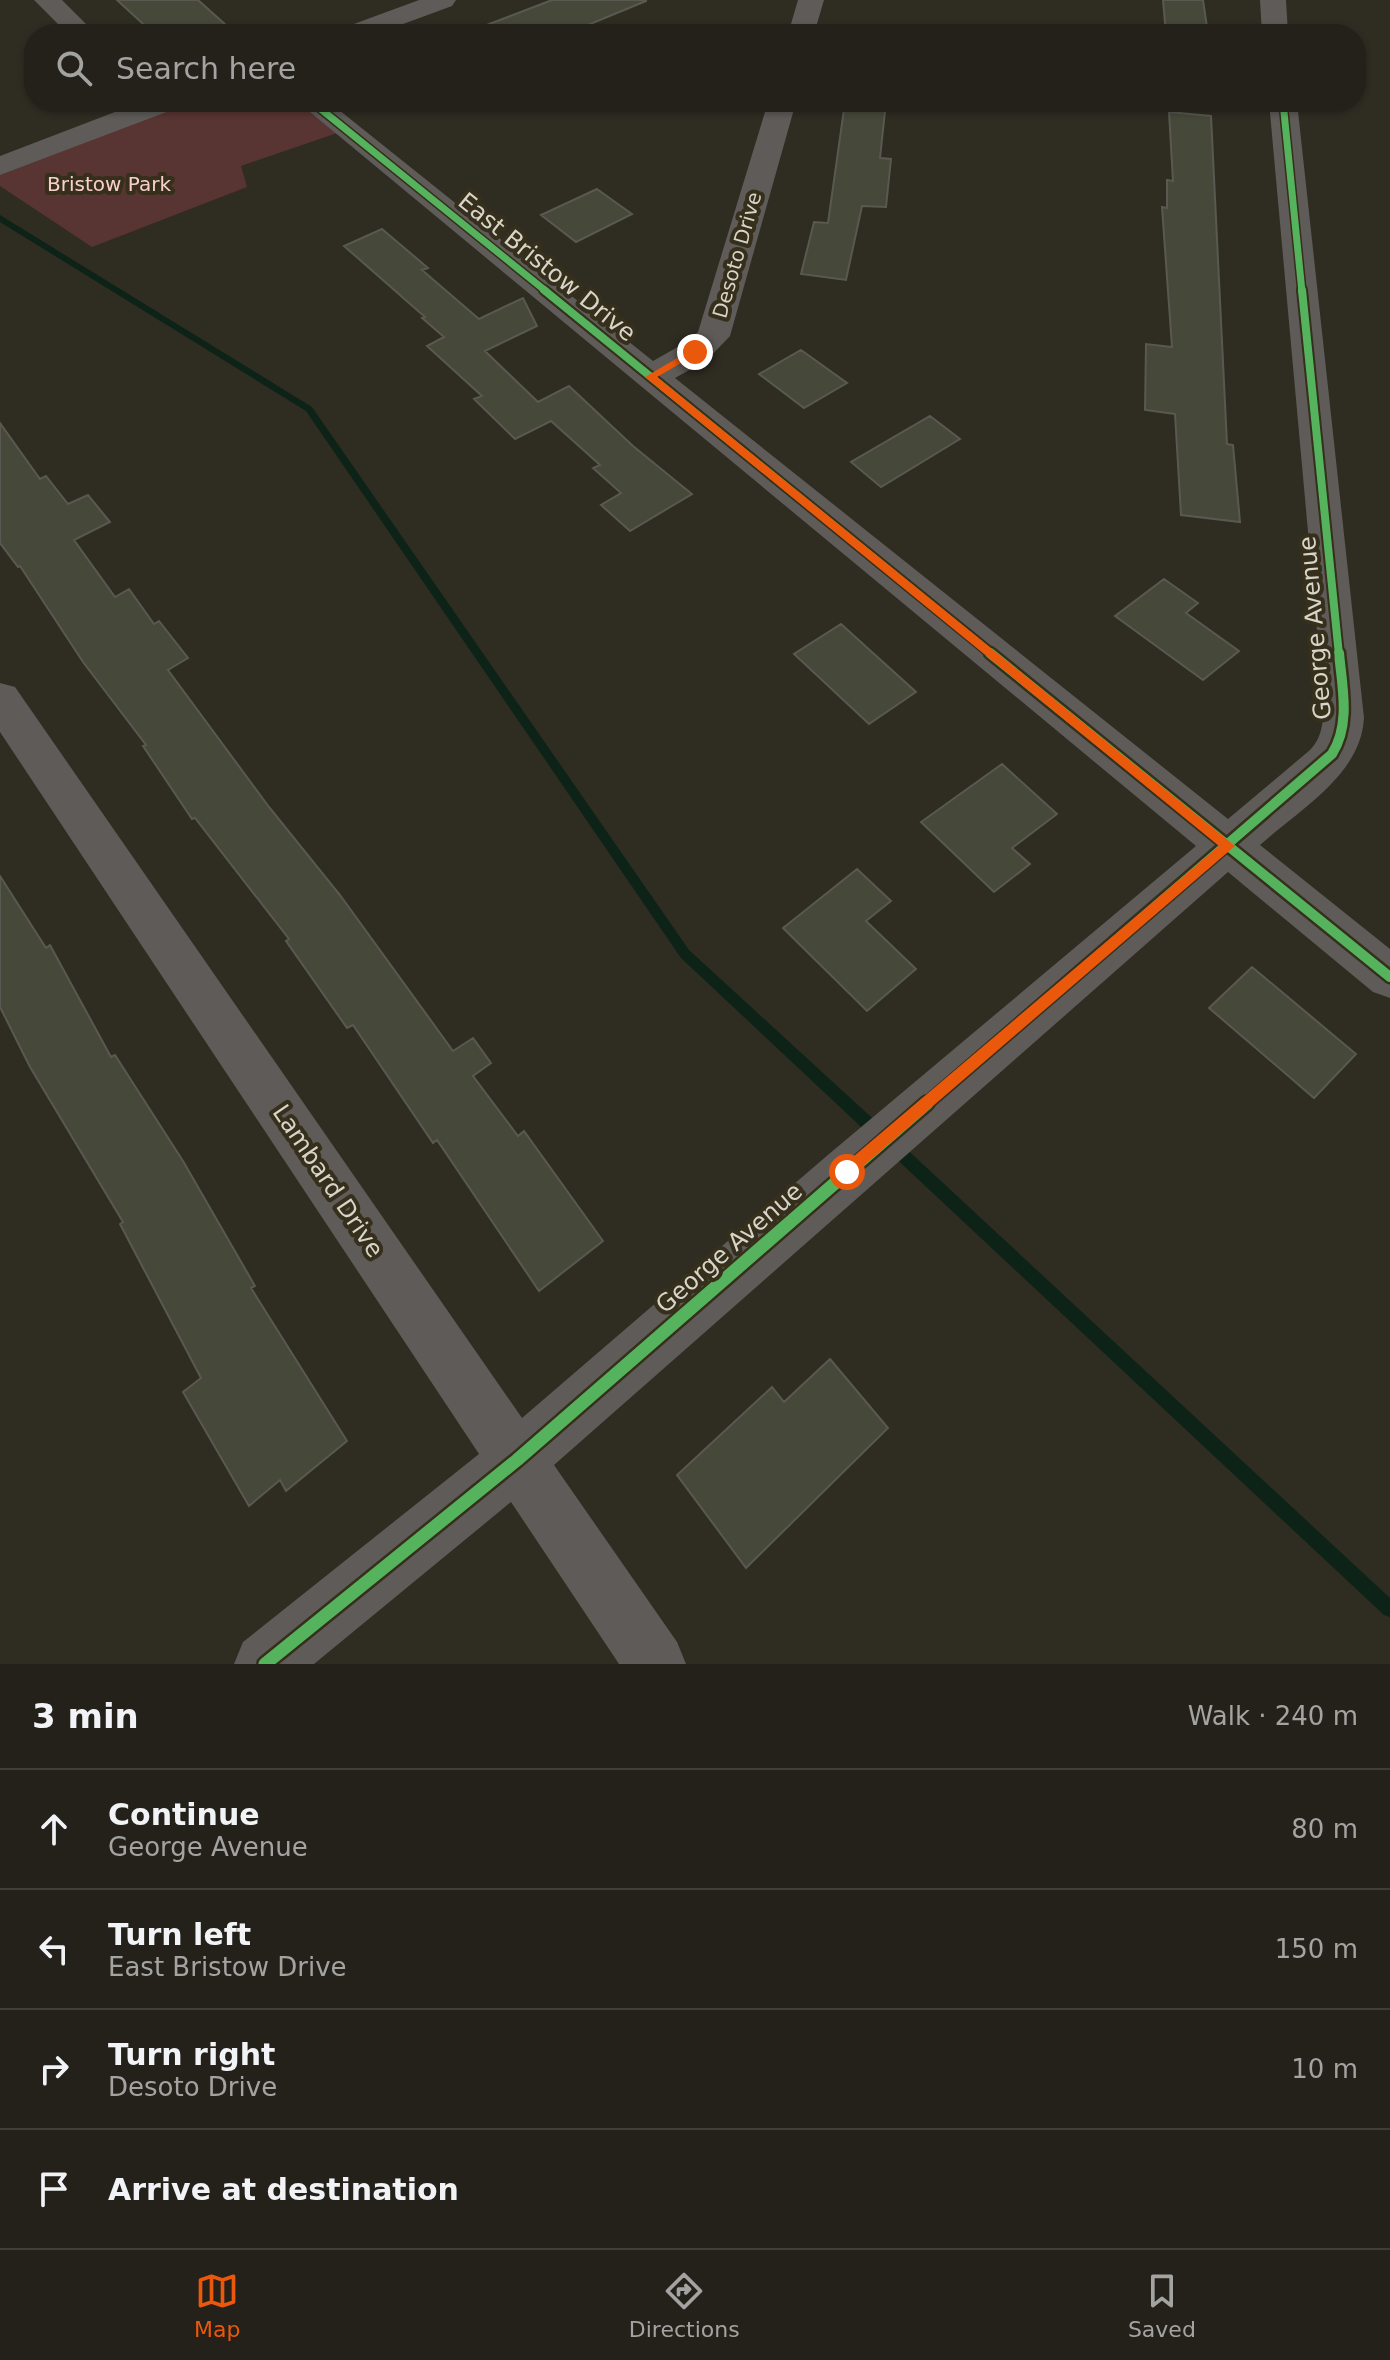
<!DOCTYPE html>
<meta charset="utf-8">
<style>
:root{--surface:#23211a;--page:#2b2923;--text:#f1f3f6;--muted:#a3a3a2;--line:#403e39;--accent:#ea580c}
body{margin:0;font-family:"DejaVu Sans",sans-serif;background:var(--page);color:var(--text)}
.stop{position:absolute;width:24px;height:24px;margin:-18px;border:6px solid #ea580c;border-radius:50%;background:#fff}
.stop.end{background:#ea580c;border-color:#fff;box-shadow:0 2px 8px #0008}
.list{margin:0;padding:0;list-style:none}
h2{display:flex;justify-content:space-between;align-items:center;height:104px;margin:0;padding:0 32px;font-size:34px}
h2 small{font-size:26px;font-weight:400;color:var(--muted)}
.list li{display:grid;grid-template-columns:52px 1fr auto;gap:24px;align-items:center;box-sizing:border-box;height:120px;padding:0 32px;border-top:2px solid var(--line)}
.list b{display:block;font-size:30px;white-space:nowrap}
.list p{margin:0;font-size:26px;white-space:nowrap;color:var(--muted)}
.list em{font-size:26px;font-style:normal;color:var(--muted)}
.icon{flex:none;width:44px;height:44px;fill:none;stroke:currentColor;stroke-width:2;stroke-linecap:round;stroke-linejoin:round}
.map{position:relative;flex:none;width:1390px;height:1664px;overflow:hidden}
.search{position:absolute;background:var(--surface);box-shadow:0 2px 6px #0004;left:24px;right:24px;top:24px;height:88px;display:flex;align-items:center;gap:20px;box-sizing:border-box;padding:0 28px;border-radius:32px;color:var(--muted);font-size:30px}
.sheet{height:584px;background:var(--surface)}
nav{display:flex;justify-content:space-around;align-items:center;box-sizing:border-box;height:112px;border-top:2px solid var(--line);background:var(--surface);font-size:22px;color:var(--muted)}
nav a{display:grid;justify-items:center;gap:4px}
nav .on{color:var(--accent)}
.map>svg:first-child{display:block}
.green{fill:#583532}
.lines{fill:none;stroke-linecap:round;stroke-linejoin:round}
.stream{fill:#0d2318;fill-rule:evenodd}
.building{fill:#464939;stroke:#595951;stroke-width:2}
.minor{fill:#5e5b58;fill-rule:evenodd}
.cycleway-far3-casing{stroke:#352f1c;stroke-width:10}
.cycleway-far2-casing{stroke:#352f1c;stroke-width:12}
.cycleway-far1-casing{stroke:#352f1c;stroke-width:15}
.cycleway-casing{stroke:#352f1c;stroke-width:18}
.cycleway-far3{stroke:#56b35d;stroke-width:7}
.cycleway-far2{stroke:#56b35d;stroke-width:8}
.cycleway-far1{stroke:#56b35d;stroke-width:10}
.cycleway{stroke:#56b35d;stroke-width:13}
.route{fill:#ea580c}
.labels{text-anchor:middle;stroke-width:8;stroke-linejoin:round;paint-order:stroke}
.far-park-label{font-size:20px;fill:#facfcb;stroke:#352f1c}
.far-street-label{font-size:20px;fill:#d7d4c9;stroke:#352f1c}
.street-label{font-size:24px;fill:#d7d4c9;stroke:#352f1c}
</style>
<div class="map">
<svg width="1390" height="1664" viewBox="0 0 1390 1664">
<rect width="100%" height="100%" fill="#2f2c22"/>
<path class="green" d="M177,102h135l34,28 -105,36 6,21 -155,60 -92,-61v-17z"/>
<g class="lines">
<path class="stream" d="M0,215l312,192 377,543 194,178 2,5 -2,5 -5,2 -5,-2 -192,-180 -375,-547 -306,-189z
M895,1141l5,2 490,455v19l-6,-2 -494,-462 -2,-5 2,-5z"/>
</g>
<path class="building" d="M117,0h81l38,34h-82z
M552,0h94v1l-80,33h-95v-3z
M1163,0h40l5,34h-42z
M845,102h41l-6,56 11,1 -5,48 -24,-1 -16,74 -45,-6 13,-52 14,1z
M1169,112l42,4 16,328 6,1 7,77 -59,-7 -6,-101 -30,-4 1,-66 26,3 -10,-140 5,1v-28l6,1z
M597,189l35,25 -56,28 -35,-27z
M382,229l46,39 -6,2 57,49 44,-21 14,28 -52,25 53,51 31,-16 64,60 59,48 -62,37 -29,-26 20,-12 -28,-25 7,-3 -49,-44 -36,18 -41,-40 8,-3 -55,-50 17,-9 -22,-19 3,-1 -81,-71z
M801,350l46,33 -43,25 -45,-34z
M930,416l30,23 -79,48 -30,-25z
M0,423l40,56 6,-3 22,28 20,-9 22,27 -36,18 41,57 14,-8 25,35 5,-3 29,37 -20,12 101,137 71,88 113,156 20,-13 18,25 -18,13 45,60 6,-5 79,110 -64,50 -102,-151 -4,3 -80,-118 -6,3 -61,-87 3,-2 -94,-121 -3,1 -49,-73 3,-1 -63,-83 -63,-96 -2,1 -18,-24z
M1164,579l34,24 -12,10 53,38 -36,29 -88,-64z
M841,624l75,68 -47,32 -75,-70z
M1002,764l55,50 -45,34 18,16 -36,28 -73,-70z
M857,869l34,32 -25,20 50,48 -49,42 -84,-83z
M0,876l46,72 4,-3 61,112 4,-2 68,106 72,125 -4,2 96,153 -61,50 -6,-11 -31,26 -66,-114 18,-14 -81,-154 3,-2 -93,-155 -30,-60z
M1252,967l104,87 -42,44 -105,-90z
M830,1359l58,69 -142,140 -69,-93 95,-88 12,15z"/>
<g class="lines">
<path class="minor" d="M34,0h28l34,34h-28z
M419,0h37l-4,6 -76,28h-37l4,-6z
M798,0h26l-10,34h-26z
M1260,0h26l2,34h-26z
M141,102h40l-4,6 -177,67v-19z
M298,102h31l324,259 30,-17 15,-12 70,-230h28l-66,234 -23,24 -32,18 553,441 82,-69c17,-18 13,-41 12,-64l-53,-584h28l67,616c-3,57 -65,92 -104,127l130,104v49l-17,-6 -145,-120 -674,593 123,177 9,22h-67l-108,-162 -197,162h-80l9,-22 236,-188 -479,-722v-49l15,4 507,731 307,-264 367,-308z"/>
<g class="cycleway-far3-casing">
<path id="cycleway-far3" d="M312,102l235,190
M1283,102l19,190"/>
</g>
<g class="cycleway-far2-casing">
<path id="cycleway-far2" d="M544,290l449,365
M1302,290l37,365"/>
</g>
<g class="cycleway-far1-casing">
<path id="cycleway-far1" d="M990,653l400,324
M925,1105l407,-351c19,-30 10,-68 7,-101"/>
</g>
<g class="cycleway-casing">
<path id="cycleway" d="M265,1664l252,-204 410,-357"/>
</g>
<use href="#cycleway-far3" class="cycleway-far3"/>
<use href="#cycleway-far2" class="cycleway-far2"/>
<use href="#cycleway-far1" class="cycleway-far1"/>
<use href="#cycleway" class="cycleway"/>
</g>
<path class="route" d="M691,350l9,2 -43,25 578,469 -388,334 -6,-3v-10l378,-321 -574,-469z"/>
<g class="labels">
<g class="far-park-label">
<text x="109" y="191">Bristow Park</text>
</g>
<g class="far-street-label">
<text transform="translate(737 255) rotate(-74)" y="7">Desoto Drive</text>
</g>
<g class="street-label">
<text transform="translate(547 267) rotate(39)" y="8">East Bristow Drive</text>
<text transform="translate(1315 628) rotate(-95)" y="8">George Avenue</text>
<text transform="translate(328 1181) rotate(56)" y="8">Lambard Drive</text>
<text transform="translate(729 1248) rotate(-41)" y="8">George Avenue</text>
</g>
</g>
</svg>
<div class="stop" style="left:847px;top:1172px"></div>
<div class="stop end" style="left:695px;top:352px"></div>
<div class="search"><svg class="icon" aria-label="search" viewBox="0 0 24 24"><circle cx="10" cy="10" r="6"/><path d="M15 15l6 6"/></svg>Search here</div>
</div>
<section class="sheet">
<h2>3 min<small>Walk · 240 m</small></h2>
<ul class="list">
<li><svg class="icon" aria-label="ahead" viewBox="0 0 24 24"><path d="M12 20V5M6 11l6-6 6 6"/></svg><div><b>Continue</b><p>George Avenue</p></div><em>80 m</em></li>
<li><svg class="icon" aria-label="left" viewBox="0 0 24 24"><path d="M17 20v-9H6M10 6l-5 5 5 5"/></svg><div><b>Turn left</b><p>East Bristow Drive</p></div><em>150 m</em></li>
<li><svg class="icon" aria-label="right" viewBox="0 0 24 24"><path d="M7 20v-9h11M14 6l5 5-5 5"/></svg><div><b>Turn right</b><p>Desoto Drive</p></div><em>10 m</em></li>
<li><svg class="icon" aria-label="arrive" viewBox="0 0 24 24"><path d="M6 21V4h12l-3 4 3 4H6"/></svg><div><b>Arrive at destination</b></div></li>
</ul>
</section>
<nav>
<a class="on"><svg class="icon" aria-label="map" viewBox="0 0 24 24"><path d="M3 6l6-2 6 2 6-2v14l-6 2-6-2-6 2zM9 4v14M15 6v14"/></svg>Map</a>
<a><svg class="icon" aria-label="directions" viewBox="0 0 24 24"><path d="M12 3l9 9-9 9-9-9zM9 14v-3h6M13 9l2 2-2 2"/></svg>Directions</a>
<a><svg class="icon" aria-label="saved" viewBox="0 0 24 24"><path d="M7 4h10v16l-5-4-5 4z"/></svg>Saved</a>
</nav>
